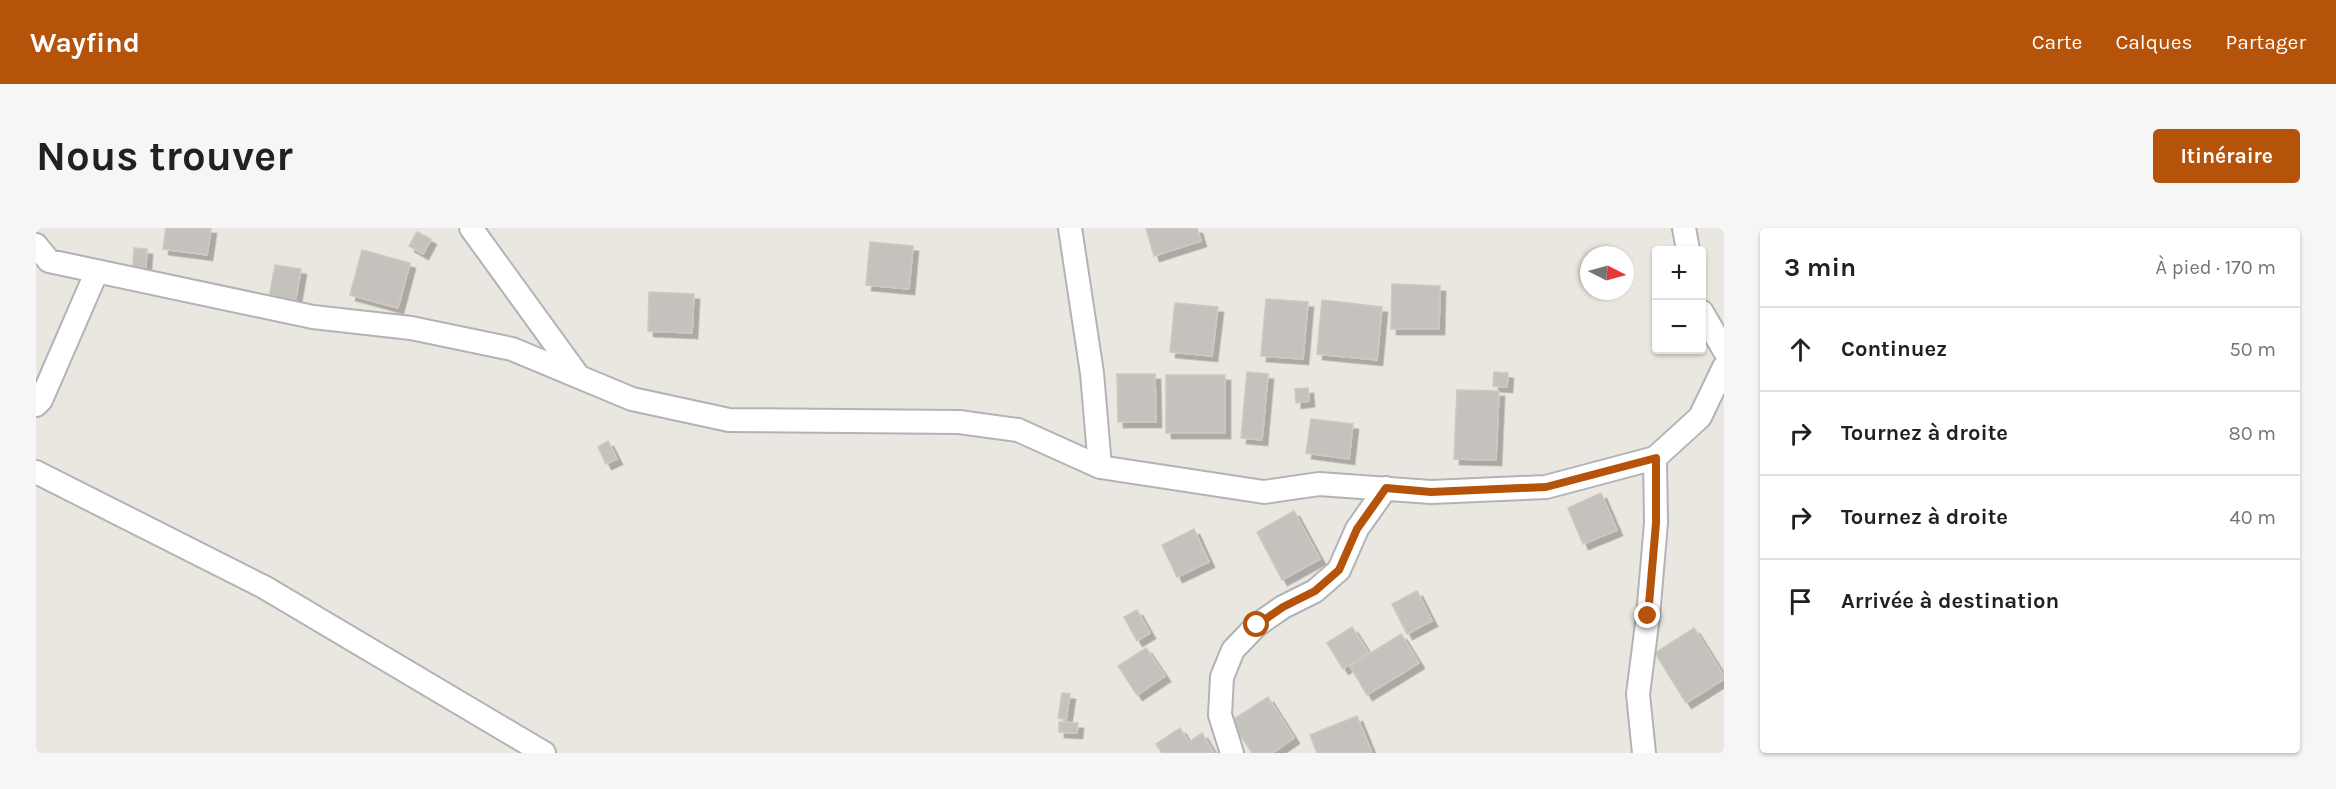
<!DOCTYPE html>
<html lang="fr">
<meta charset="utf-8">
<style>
:root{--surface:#fff;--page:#f6f6f6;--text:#202124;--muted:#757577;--line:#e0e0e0;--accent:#b45309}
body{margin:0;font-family:Karla,sans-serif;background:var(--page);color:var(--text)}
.controls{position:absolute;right:18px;top:18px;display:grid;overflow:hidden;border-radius:6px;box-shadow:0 2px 4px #0004}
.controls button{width:54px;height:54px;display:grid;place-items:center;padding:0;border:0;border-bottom:2px solid var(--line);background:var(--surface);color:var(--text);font:30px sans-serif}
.compass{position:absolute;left:1544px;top:18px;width:54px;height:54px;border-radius:50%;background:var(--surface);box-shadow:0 2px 4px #0004;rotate:96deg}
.stop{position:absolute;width:18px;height:18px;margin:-14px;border:4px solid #b45309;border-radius:50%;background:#fff}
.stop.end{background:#b45309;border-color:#fff;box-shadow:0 2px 6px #0008}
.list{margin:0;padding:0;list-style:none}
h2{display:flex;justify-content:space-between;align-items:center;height:78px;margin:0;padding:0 24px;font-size:26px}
h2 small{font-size:20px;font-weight:400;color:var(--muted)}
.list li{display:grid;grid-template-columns:39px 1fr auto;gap:18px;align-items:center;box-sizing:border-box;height:84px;padding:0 24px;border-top:2px solid var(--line)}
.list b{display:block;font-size:22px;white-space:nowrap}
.list em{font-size:20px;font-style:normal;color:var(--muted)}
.icon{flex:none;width:33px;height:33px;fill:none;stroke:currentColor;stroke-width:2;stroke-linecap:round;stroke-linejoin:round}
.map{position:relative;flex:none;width:1688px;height:525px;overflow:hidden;border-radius:6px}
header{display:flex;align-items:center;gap:36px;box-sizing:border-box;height:84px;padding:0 30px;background:var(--accent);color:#fff}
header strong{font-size:28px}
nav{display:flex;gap:33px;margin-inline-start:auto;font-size:21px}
.intro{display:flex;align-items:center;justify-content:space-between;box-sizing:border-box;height:144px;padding:0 36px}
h1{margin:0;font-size:42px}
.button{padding:15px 27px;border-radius:6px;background:var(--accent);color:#fff;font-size:21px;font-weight:700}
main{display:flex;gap:36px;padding:0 36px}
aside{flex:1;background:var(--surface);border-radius:6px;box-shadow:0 2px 4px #0004}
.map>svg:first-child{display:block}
.building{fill:#c5c2bd;stroke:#cec8bf;stroke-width:1.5;filter:url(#shadow)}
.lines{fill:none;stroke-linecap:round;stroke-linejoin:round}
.minor-casing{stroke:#b1b3b6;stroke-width:26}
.minor{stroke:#fff;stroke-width:22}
.route{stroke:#b45309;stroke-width:8}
</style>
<header>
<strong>Wayfind</strong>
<nav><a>Carte</a><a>Calques</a><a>Partager</a></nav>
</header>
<div class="intro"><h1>Nous trouver</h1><a class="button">Itinéraire</a></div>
<main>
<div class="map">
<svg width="1688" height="525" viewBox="0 0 1688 525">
<defs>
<filter id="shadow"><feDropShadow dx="5.5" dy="5.5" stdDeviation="0" flood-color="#0004"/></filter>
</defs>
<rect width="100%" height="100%" fill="#eae7e0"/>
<path class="building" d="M130,0h45l-4,27 -44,-6z
M1110,0h51l4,13 -47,15z
M381,4l14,7 -8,15 -14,-8z
M834,14l43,4 -4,43 -43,-4z
M98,20l13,1 -2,30 -13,-1z
M326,22l48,13 -12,45 -48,-13z
M239,37l26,4 -6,34 -26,-5z
M1356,56l48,2 -1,43h-48z
M613,64l45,2 -2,39 -44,-2z
M1230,71l42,3 -5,57 -42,-3z
M1286,72l60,7 -5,53 -60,-6z
M1139,75l43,4 -6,49 -42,-4z
M1211,144l21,2 -6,66 -21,-2z
M1458,144l14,1 -1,14 -14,-1z
M1081,146h38l1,48h-38z
M1130,147h59v58h-59z
M1272,160l1,13 -13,2 -1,-14z
M1421,162l42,1 -3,69 -42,-1z
M1275,191l42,5 -4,35 -43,-6z
M572,213l9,18 -11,5 -8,-17z
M1565,265l16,37 -34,14 -15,-36z
M1258,283l26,48 -38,21 -25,-48z
M1158,301l15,33 -32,15 -15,-32z
M1381,363l15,30 -25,13 -15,-30z
M1101,382l13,23 -13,8 -13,-24z
M1316,399l16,25 -25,17 -16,-26z
M1658,400l30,48v3l-38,24 -31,-50z
M1365,406l18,29 -52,32 -17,-29z
M1110,420l19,28 -28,19 -19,-29z
M1026,465l8,1 -4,26 -8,-2z
M1232,469l26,41 -22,15h-20l-21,-32z
M1321,488l15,37h-55l-7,-18z
M1023,494l19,1 -1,10 -18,-1z
M1144,500l9,14 13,-9 12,20h-52l-6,-9z"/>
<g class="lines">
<g class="minor-casing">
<path id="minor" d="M435,0l108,149
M1034,0l22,145 8,94
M1648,0l4,22
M0,17l13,16 264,56 98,11 101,21 120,50 97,21 230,2 59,8 82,37 164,25 55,-8 112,8 115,-5 109,-29 45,-41 24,-50
M1666,84l22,38
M0,177l5,-5 56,-129
M0,244l228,115 280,166
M1196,525l-12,-38 2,-38 11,-27 24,-25 26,-18 32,-16 24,-21 18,-41 29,-41
M1608,525l-6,-59 10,-78 8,-93 -1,-65"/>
</g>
<use href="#minor" class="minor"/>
</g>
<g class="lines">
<path class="route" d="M1221,397l26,-18 32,-16 24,-21 18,-41 29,-41 45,4 115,-5 110,-29v65l-8,93"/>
</g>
</svg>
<div class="controls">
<button>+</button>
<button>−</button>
</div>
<svg class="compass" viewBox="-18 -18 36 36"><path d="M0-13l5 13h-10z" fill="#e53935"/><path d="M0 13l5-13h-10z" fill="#757577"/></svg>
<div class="stop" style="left:1221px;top:397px"></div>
<div class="stop end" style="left:1612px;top:388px"></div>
</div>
<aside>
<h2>3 min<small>À pied · 170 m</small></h2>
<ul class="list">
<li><svg class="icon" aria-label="ahead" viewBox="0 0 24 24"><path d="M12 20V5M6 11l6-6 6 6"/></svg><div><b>Continuez</b></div><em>50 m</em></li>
<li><svg class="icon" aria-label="right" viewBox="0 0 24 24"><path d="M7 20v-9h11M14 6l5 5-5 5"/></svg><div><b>Tournez à droite</b></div><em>80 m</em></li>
<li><svg class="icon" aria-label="right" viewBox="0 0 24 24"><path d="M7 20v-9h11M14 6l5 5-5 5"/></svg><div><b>Tournez à droite</b></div><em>40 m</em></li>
<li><svg class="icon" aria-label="arrive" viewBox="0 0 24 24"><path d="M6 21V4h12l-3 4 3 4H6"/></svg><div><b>Arrivée à destination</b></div></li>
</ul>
</aside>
</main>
